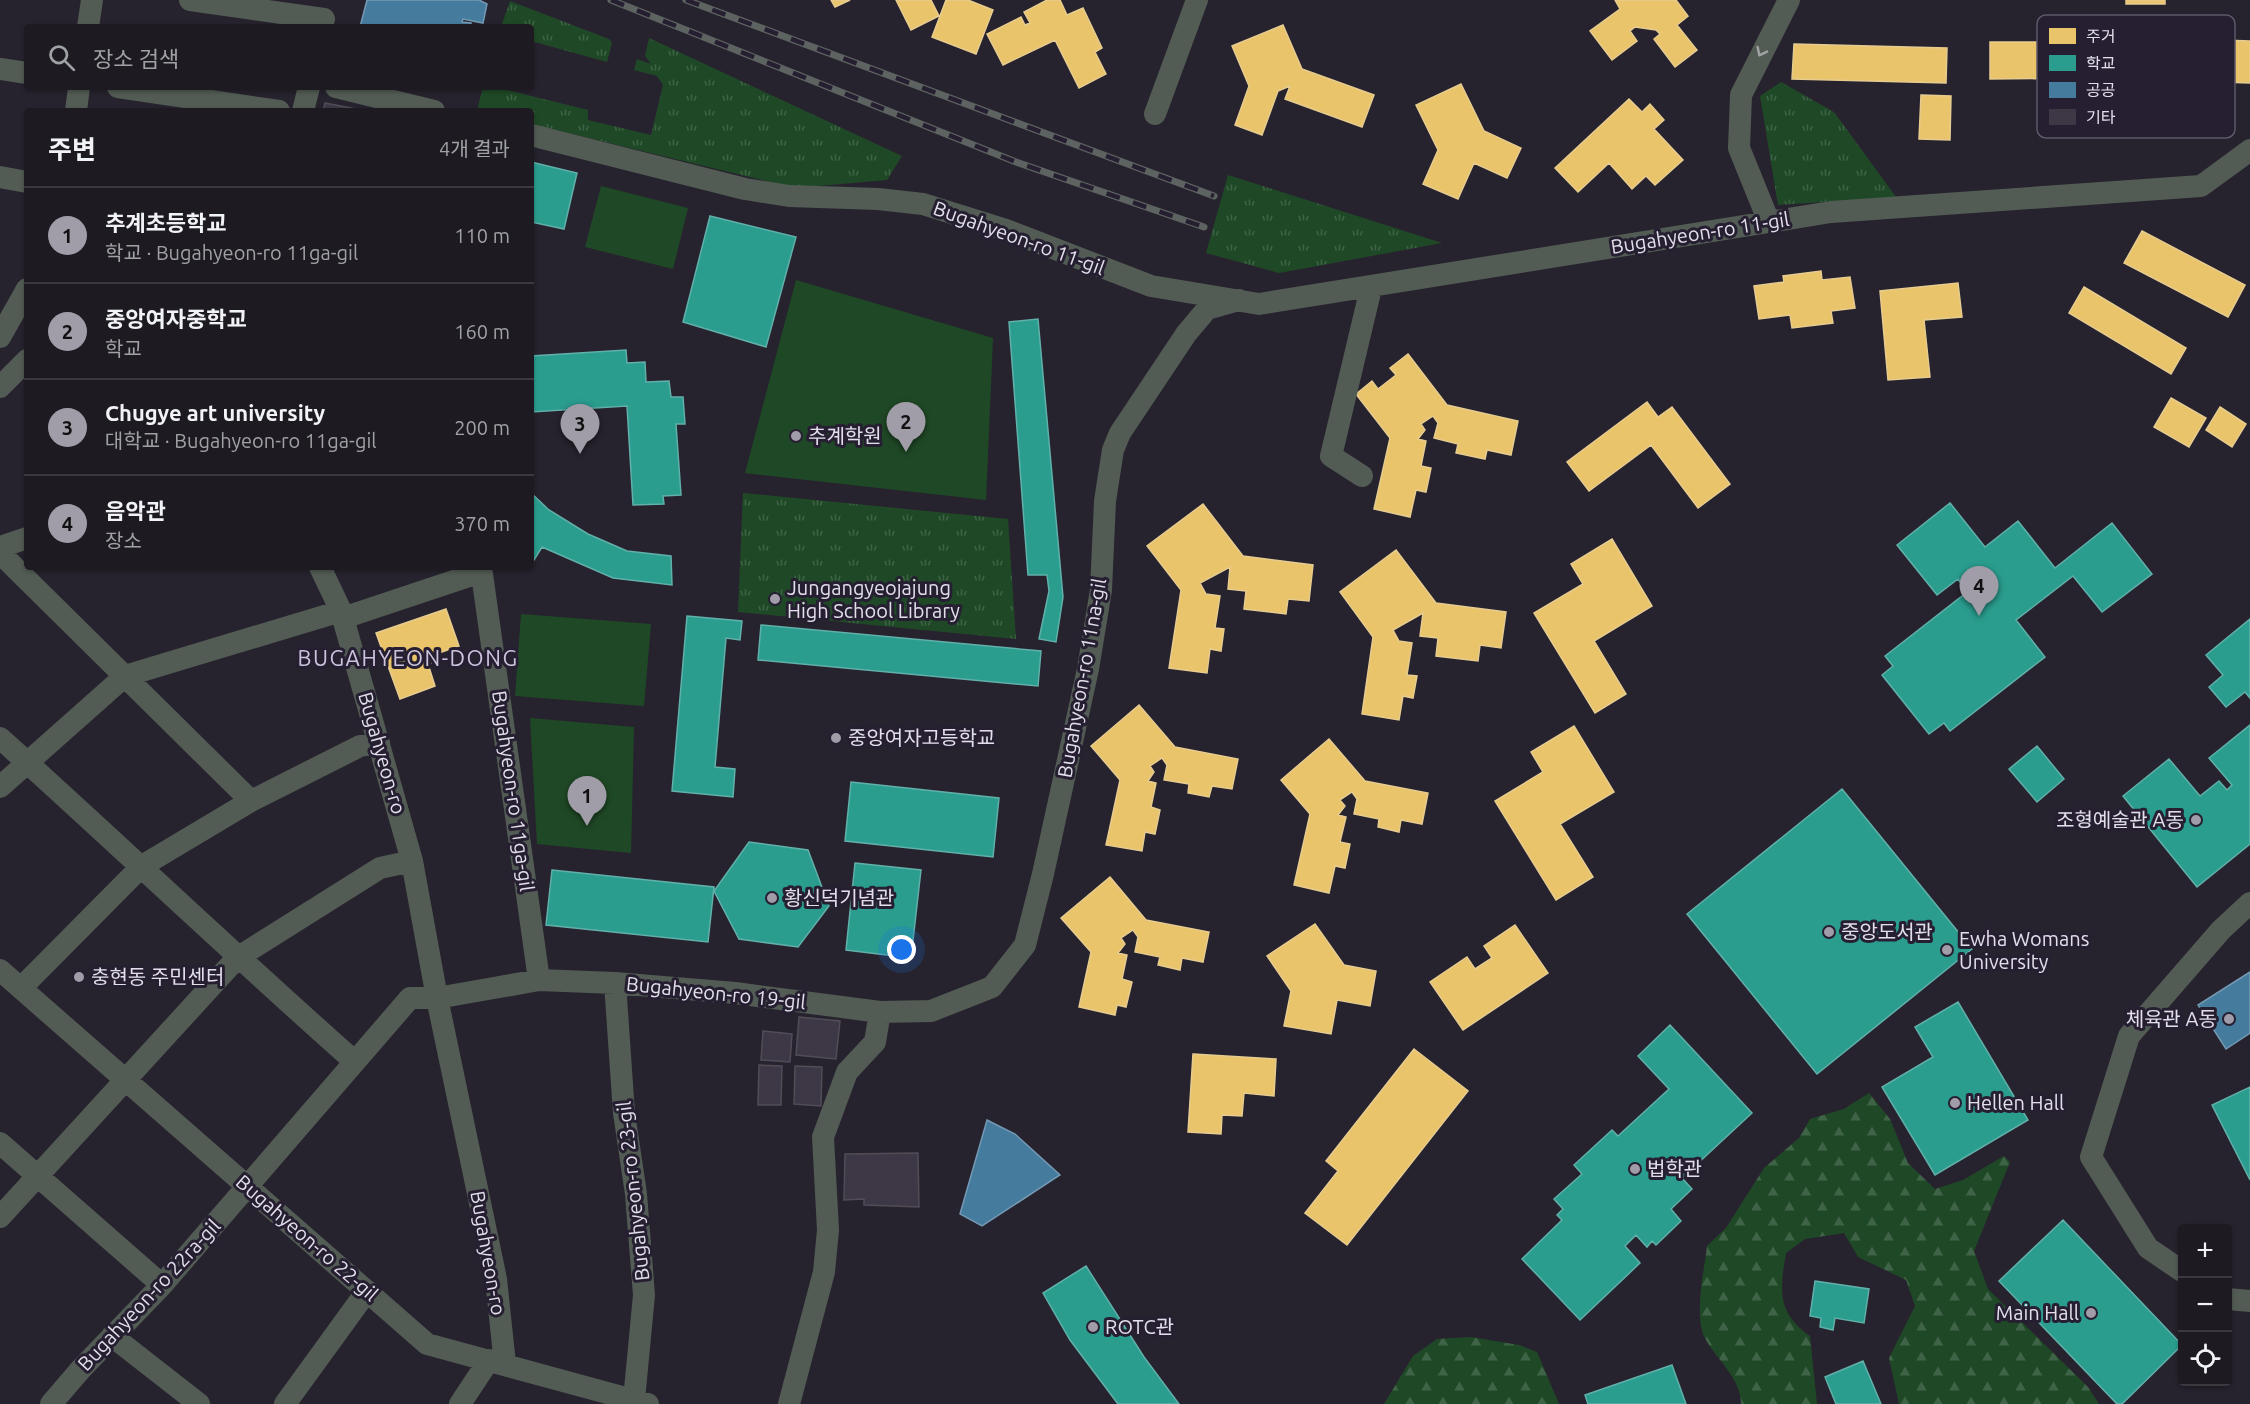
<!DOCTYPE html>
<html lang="ko">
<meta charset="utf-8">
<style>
:root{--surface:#1d1a22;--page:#2a272f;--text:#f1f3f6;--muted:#a0a1a5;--line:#3b3840;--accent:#a19da8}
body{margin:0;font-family:Ubuntu,"Noto Sans KR",sans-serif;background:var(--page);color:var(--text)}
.controls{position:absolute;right:18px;bottom:18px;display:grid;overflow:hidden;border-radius:6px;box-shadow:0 2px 4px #0004}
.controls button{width:54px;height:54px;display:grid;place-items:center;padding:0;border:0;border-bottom:2px solid var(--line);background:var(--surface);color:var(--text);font:30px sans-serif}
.you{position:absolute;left:902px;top:950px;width:21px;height:21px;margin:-15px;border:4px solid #fff;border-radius:50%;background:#1a73e8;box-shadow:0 0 0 9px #1a73e833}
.badge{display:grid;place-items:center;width:39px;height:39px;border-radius:50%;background:var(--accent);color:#111;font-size:20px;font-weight:700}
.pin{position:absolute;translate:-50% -50px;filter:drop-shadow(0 2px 3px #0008)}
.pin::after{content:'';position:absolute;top:32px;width:21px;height:18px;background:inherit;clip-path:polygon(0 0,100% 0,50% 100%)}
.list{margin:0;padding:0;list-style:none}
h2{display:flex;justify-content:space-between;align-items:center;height:78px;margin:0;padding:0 24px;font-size:26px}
h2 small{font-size:20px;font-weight:400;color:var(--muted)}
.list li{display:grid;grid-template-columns:39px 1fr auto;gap:18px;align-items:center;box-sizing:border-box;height:96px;padding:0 24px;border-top:2px solid var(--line)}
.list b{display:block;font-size:22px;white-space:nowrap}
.list p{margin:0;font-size:20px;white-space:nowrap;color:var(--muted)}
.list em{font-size:20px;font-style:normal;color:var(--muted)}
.icon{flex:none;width:33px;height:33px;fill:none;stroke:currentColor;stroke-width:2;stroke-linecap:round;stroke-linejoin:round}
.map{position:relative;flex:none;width:2250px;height:1404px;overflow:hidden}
.search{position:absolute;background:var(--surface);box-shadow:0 2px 4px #0004;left:24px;top:24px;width:510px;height:66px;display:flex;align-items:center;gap:15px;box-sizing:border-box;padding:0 21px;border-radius:6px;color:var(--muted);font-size:22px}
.panel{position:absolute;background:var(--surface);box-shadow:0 2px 4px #0004;left:24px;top:108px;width:510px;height:462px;border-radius:6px}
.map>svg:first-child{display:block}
.grass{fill:url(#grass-tufts)}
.forest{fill:url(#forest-firs)}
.pitch{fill:#1f4926}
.homes{fill:#e9c46a;stroke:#e7cc90;stroke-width:1.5}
.schools{fill:#2a9d8f;stroke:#61b0aa;stroke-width:1.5}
.public{fill:#457b9d;stroke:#7499b4;stroke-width:1.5}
.building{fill:#3e3846;stroke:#504d56;stroke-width:1.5}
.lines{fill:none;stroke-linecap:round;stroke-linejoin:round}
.street{stroke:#525c54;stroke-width:22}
.rail-casing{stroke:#5d6360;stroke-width:7}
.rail{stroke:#261f32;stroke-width:4.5;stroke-dasharray:14;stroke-linecap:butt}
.oneway{stroke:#a1a4a6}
.poi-dot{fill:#a19da8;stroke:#261f32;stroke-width:2}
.labels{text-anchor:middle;stroke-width:6;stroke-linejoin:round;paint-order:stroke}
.street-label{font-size:20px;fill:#e2deea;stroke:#261f32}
.poi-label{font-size:20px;fill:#e2deea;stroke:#261f32;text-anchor:start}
.quarter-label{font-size:22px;letter-spacing:1.5px;fill:#ccc4dd;stroke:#261f32}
.key{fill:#261f32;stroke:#5e5869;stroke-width:1.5}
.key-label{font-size:16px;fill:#e2deea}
</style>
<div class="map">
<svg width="2250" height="1404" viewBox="0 0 2250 1404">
<defs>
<pattern id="grass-tufts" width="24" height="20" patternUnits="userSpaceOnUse" patternTransform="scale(1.5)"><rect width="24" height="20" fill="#1f4926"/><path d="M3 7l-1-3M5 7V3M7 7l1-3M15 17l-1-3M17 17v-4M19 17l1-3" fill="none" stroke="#3f6346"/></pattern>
<pattern id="forest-firs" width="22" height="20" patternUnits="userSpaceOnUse" patternTransform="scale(1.5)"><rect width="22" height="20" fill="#1f4926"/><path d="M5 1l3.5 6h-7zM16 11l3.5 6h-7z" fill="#3f6346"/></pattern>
</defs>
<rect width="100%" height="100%" fill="#27232e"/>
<path class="grass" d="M510,1l99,38 3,4 -5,19 -76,-21v-14h-30z
M649,38l253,118 -15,24 -92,8 -264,-64v-13h-54l6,-24h12l93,23v10l63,15 12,-50 -6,-9 -23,-6 3,-11 14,5 -6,-8z
M1781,82l53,30 62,85 -118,8 -18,-109z
M1228,175l214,68 -163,30 -73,-20z
M743,493l265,26 8,120 -278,-27z"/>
<path class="forest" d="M1869,1093l21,26 18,44 27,26 28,-9 41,-24 6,6 -36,89 14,38 100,98 11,17h-200l-10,-46 26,-52 -9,-26 -48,-23 -14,-24 -39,6 -19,14c-6,36 -10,59 24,83l7,68h-76c1,-28 -34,-53 -39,-73 -6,-26 2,-59 5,-85l19,-18 38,-60 35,-30 11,-19 34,-10z
M1471,1337l48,8 18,7 22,52h-175l29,-48 24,-17z"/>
<path class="pitch" d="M601,186l87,22 -15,61 -88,-22z
M796,280l197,58 -7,162 -241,-27z
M521,614l130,10 -7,82 -129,-10z
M530,718l104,9 -3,126 -94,-9z"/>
<path class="homes" d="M831,0h19l-15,7z
M896,0h35l8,16 -28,14z
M946,0h22l25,10 -17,44 -44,-17z
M1047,0h13l7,15 16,-7 19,40 -7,4 11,22 -27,14 -24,-48 -52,25 -16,-31 34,-17 4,8 5,-2 -6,-11z
M1676,0l12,16 -11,9 20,25 -22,17 -21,-28 6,-5 -4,-4 -21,-3 -5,4 7,10 -25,19 -22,-29 30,-22 -5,-9z
M2126,0h39v4h-39z
M1283,25l19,44 72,26 -12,32 -77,-28 5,-13 -12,5 -16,44 -27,-10 14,-39 -17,-40z
M2165,38l85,3v42l-86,-3z
M1990,42h114v36l-114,1z
M1794,44l153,4 -1,35 -154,-4z
M1461,84l23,47 37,17 -14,30 -33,-15 -16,36 -35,-15 15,-34 -22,-45z
M1921,95l30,1 -1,44 -31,-1z
M1629,99l13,13 8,-8 14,16 -10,9 29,31 -28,25 -9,-9 -14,13 -23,-26 -31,29 -23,-24z
M2142,231l103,54 -17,32 -104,-54z
M1821,271l1,9 28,-3 5,31 -24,3 2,12 -41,5 -2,-13 -31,4 -5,-33 30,-4 -1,-6z
M1958,283l4,34 -38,3 6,57 -42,3 -8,-89z
M2084,287l102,61 -15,26 -102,-61z
M1408,354l39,51 71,16 -7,34 -24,-5 -2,9 -29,-6 2,-9 -24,-6 4,-15 -5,-7 -12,8 4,6 -7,9 8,2 -5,25 10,2 -5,24 -10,-2 -6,27 -36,-8 16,-71 -34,-44 16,-13 6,8 18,-14 -6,-7z
M2171,398l35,20 -17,29 -35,-20z
M1647,402l11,15 14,-10 58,77 -32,24 -47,-63 -62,46 -22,-29z
M2220,407l26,17 -14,23 -26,-17z
M1203,504l40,52 70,9 -4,36 -21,-2 -2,15 -42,-5 2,-18 -18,-2 2,-22 -30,16 6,11 14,2 -5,32 9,1 -3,22 -11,-2 -3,24 -38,-5 12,-78 -34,-44z
M1612,539l40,67 -58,35 32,53 -31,19 -61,-100 49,-29 -12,-20z
M1396,550l40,53 70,9 -5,36 -21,-3 -2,16 -42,-5 2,-18 -18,-2 3,-23 -30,17 6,11 13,2 -5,32 10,1 -4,22 -10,-2 -4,24 -37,-6 11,-77 -33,-45z
M446,609l13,37 -23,8 2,6 -10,4 7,22 -35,13 -24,-66z
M1139,705l36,42 63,12 -6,30 -20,-3 -3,11 -21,-4 1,-9 -25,-4 3,-15 -5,-7 -12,8 4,6 -6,9 8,2 -5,24 9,3 -5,24 -10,-2 -3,19 -36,-6 14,-65 -29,-34z
M1574,726l40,66 -54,32 33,53 -37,23 -61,-99 48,-29 -12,-20z
M1329,739l36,42 63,12 -6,31 -21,-4 -2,12 -21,-5 1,-8 -25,-5 3,-15 -5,-7 -12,8 5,6 -7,9 8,2 -6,25 10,2 -5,24 -10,-2 -6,27 -35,-8 16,-71 -29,-34z
M1110,877l36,43 63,12 -6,30 -21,-4 -2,12 -22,-5 2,-8 -25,-5 3,-15 -5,-7 -12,8 4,6 -7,9 9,2 -5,24 10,3 -6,25 -9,-2 -2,10 -36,-8 12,-55 -30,-34z
M1315,924l29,41 32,6 -6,35 -33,-6 -6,34 -47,-8 7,-35 -24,-35z
M1515,925l33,48 -85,57 -33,-48 37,-25 8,12 17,-11 -8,-12z
M1414,1049l54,42 -121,154 -42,-32 33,-42 -12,-10z
M1193,1054l83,5 -2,37 -30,-3 -2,23 -20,-1 -1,19 -33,-2z"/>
<path class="schools" d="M531,162l46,11 -13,56 -33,-7z
M710,216l86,21 -30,110 -83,-25z
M1038,319l25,278 -7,45 -17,-3 10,-48 -2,-16h-19l-19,-253z
M626,350l1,13 18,-1 1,20 23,-1 2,16h12l2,27h-9l5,71 -18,1 1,8 -31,1 -6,-99 -96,6v-56z
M531,493l18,17 39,24 39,17 44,5 1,29 -59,-7 -71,-31 -8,13 -3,-2z
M1950,503l35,44 33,-26 37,47 57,-45 40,51 -50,38 -29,-36 -57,44 29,37 -95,74 -6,-8 -15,11 -47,-59 11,-9 -8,-10 82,-64 -9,-13 -21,16 -40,-50z
M687,616l55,5 -2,19 -14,-2 -11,129 20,2 -2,28 -61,-6z
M2250,619v79l-5,-6 -19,15 -17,-20 14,-12 -17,-20z
M761,625l280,26 -3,35 -280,-26z
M2250,725v119l-53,43 -74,-91 46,-37 31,37 19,-15 8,9 5,-5 -23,-27z
M2037,746l27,33 -27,23 -28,-33z
M851,782l148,16 -6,59 -148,-16z
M1842,789l130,160 -155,125 -130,-160z
M749,842l59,8 21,56 -31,41 -59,-8 -25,-48z
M855,863l66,7 -10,88 -65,-8z
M552,870l162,17 -6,55 -162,-17z
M1958,1002l70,118 -93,55 -53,-88 51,-30 -18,-30z
M1670,1025l82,88 -70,65 10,11 -21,20 10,12 -25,24 -4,-4 -5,6 -11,-12 -11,11 15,17 -60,57 -58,-61 40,-39 -5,-5 6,-6 -9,-10 28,-25 -8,-9 38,-35 6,6 51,-47 -31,-33z
M2250,1087v93l-38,-75z
M2063,1220l119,125 -60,59h-5l-118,-123z
M1086,1266l58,91 35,47h-61l-48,-64 -27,-47z
M1815,1281l54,8 -5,34 -29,-5 -2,12 -13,-3 1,-9 -11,-2z
M1863,1361l18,43h-45l-11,-27z
M1672,1365l14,39h-98l-3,-9z"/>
<path class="public" d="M367,0h112l8,4 -4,19 -20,-4 -1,3 9,1v4h-111z
M2250,972v61l-24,16 -28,-44z
M987,1120l28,14 45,41 -78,51 -22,-12z"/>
<path class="building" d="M325,103l42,8h-44z
M799,1017l41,4 -4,38 -40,-4z
M763,1031l29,3 -2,28 -29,-2z
M759,1065l23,1 -1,39h-23z
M795,1066l27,1 -1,39 -27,-2z
M918,1153l1,54 -55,-2v-6l-20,1 1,-46z"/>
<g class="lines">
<path class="street" d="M190,0l134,19
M88,27l4,-27
M0,69l27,4
M118,87l161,24
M336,87l98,24
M76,111l3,-24
M303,111l6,-24
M1155,114l42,-114
M531,135l214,54 44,7 89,3 45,5 83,26 145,56 108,18 572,-92 370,-26 49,-36
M0,177l27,5
M1769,222l-30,-74 2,-53 48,-95
M0,337l27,-48
M0,387l27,-27
M1362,476l-31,-20 40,-168
M0,547l27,-9
M0,553l251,248
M320,567l21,44 71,250 25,137 59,281 9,85
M481,567l58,413
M343,618l138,-46
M0,738c119,107 234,217 354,323
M0,787l125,-111 216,-65
M0,970l427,374 221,60
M615,983l9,130 12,81 8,101 -10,105
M21,988l121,-122 109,-65 109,-55 19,-3
M0,1143l162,142
M0,1217l237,-259 143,-90 32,-7
M2182,1271l-34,-23 -57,-91 38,-121 92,-106 29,-27
M2228,1299l22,2
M112,1336l87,68
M51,1404l30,-35 81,-84 248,-287h27l102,-18 76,3 120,10 145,19 51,-1 61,-24 33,-42 18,-71 45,-205 13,-79 4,-89 8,-51 7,-17 66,-99 21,-25 32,-9
M285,1404l82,-113
M460,1404l29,-44
M789,1404l35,-132 4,-42 -5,-93 24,-65 28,-30 5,-30"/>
<g class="rail-casing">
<path id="rail" d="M611,0l405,162 188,65
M686,0l528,196"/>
</g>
<use href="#rail" class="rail"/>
</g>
<defs><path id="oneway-chevron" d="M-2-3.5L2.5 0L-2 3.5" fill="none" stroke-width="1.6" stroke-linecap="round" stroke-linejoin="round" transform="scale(1.5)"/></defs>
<use class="oneway" href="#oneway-chevron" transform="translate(1761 52) rotate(116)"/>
<g class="poi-dot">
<circle cx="796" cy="436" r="6"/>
<circle cx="775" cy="599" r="6"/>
<circle cx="836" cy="738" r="6"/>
<circle cx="2196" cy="820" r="6"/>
<circle cx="772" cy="898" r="6"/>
<circle cx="1829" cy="932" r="6"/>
<circle cx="1947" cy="950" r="6"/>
<circle cx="79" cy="977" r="6"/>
<circle cx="2229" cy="1019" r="6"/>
<circle cx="1955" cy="1103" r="6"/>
<circle cx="1635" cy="1169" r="6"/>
<circle cx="2091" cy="1313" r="6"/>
<circle cx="1093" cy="1327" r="6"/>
</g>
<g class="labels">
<g class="street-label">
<text transform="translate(1700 233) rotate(-9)" y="7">Bugahyeon-ro 11-gil</text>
<text transform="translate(1019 238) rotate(20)" y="7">Bugahyeon-ro 11-gil</text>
<text transform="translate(1082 678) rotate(-80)" y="7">Bugahyeon-ro 11na-gil</text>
<text transform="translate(382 753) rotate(74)" y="7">Bugahyeon-ro</text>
<text transform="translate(513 791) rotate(82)" y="7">Bugahyeon-ro 11ga-gil</text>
<text transform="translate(716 993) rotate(6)" y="7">Bugahyeon-ro 19-gil</text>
<text transform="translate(633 1191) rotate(-96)" y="7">Bugahyeon-ro 23-gil</text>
<text transform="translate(307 1238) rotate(41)" y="7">Bugahyeon-ro 22-gil</text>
<text transform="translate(488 1253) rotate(80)" y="7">Bugahyeon-ro</text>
<text transform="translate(149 1295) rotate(-47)" y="7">Bugahyeon-ro 22ra-gil</text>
</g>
<g class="poi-label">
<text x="808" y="443">추계학원</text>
<text x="787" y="595">Jungangyeojajung<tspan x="787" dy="23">High School Library</tspan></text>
<text x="848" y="745">중앙여자고등학교</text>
<text x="2184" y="827" text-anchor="end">조형예술관 A동</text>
<text x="784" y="905">황신덕기념관</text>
<text x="1841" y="939">중앙도서관</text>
<text x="1959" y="946">Ewha Womans<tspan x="1959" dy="23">University</tspan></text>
<text x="91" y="984">충현동 주민센터</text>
<text x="2217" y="1026" text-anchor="end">체육관 A동</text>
<text x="1967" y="1110">Hellen Hall</text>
<text x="1647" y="1176">법학관</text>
<text x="2079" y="1320" text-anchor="end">Main Hall</text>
<text x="1105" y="1334">ROTC관</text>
</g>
<g class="quarter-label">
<text x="408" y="666">BUGAHYEON-DONG</text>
</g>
</g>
<rect x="2037" y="15" width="198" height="123" rx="9" class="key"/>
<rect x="2049" y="28" width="27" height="16" fill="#e9c46a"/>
<rect x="2049" y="55" width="27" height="16" fill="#2a9d8f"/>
<rect x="2049" y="82" width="27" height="16" fill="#457b9d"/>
<rect x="2049" y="109" width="27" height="16" fill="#3e3846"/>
<g class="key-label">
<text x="2086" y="42">주거</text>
<text x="2086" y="69">학교</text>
<text x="2086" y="96">공공</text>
<text x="2086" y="123">기타</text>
</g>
</svg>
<div class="controls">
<button>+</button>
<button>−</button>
<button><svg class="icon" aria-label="locate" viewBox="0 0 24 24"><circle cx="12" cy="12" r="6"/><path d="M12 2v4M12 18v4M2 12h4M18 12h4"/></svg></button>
</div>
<div class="you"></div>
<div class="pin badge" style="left:587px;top:826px">1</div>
<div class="pin badge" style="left:906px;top:452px">2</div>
<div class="pin badge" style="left:580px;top:454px">3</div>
<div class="pin badge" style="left:1979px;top:616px">4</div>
<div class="search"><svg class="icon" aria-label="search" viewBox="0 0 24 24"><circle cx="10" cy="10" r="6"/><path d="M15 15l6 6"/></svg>장소 검색</div>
<section class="panel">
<h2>주변<small>4개 결과</small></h2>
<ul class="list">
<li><span class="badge">1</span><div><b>추계초등학교</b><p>학교 · Bugahyeon-ro 11ga-gil</p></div><em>110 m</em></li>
<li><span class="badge">2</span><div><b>중앙여자중학교</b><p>학교</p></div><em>160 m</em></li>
<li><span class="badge">3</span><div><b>Chugye art university</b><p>대학교 · Bugahyeon-ro 11ga-gil</p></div><em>200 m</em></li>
<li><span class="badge">4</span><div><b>음악관</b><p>장소</p></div><em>370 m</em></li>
</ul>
</section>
</div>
